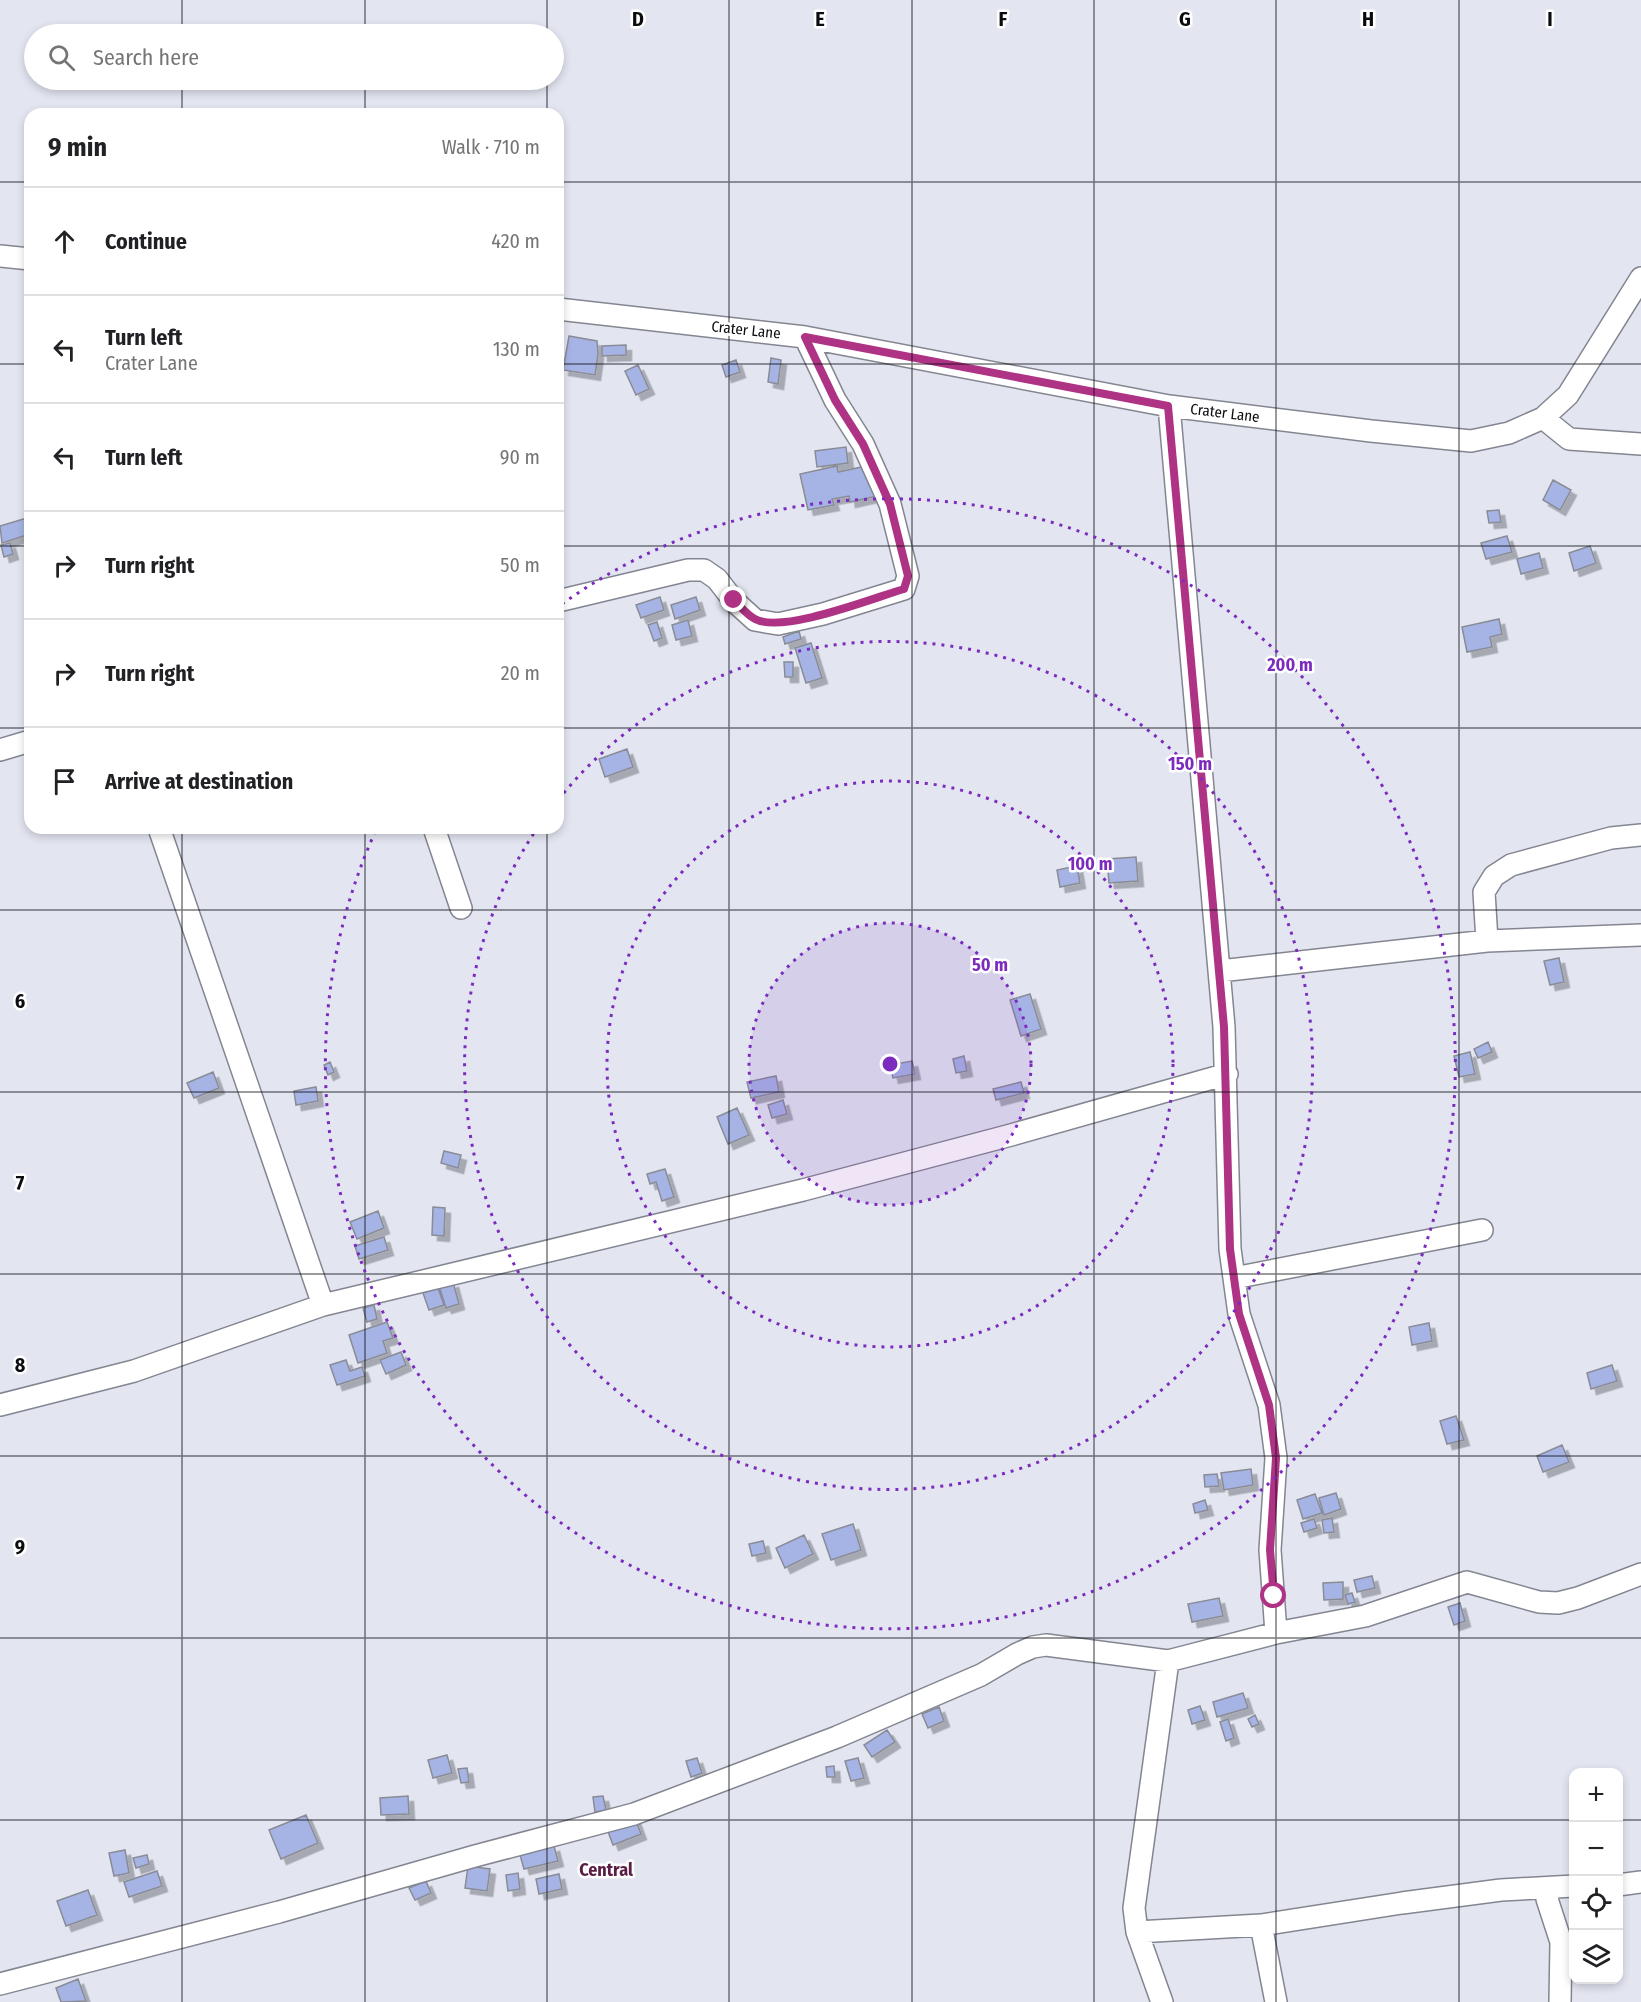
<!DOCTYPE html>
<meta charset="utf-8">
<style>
:root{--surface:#fff;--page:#f2f2f2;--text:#202124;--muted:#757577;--line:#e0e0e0}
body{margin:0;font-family:"Fira Sans Condensed",sans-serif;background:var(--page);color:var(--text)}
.controls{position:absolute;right:18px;bottom:18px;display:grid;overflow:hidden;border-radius:12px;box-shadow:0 3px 9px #0003}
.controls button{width:54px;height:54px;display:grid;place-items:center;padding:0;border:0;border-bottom:2px solid var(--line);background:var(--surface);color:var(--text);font:30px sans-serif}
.stop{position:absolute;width:18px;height:18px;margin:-14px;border:4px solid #af3385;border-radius:50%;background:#fff}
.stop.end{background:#af3385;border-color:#fff;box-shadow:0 2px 6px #0008}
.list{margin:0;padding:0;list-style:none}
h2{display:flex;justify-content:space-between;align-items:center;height:78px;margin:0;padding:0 24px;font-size:26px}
h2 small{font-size:20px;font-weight:400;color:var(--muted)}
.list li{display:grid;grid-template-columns:39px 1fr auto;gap:18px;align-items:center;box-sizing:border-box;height:108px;padding:0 24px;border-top:2px solid var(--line)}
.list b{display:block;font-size:22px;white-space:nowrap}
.list p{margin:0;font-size:20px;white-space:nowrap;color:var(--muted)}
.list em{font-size:20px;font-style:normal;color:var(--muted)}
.icon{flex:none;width:33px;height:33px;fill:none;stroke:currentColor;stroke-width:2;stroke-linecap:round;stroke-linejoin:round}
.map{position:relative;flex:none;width:1641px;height:2002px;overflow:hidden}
.search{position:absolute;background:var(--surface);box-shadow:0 3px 9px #0003;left:24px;top:24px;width:540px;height:66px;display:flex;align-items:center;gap:15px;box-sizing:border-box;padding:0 21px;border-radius:33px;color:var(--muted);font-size:22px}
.panel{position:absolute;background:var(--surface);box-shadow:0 3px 9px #0003;left:24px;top:108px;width:540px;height:726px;border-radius:18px}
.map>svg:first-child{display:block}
.building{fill:#a6b4e5;stroke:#898c96;stroke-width:1.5;filter:url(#shadow)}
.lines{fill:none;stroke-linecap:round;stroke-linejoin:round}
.minor-casing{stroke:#838690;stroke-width:24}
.minor{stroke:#fff;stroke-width:21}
.route{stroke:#af3385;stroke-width:8}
.grid{fill:none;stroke:#0b0c10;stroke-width:1.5;stroke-opacity:0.55}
.ring{fill:none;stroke:#7b2cbf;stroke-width:3;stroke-dasharray:3 6}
.labels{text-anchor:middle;stroke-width:5;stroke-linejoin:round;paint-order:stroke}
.street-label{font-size:15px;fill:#0b0c10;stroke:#fff}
.quarter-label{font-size:18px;font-weight:bold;fill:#5a1e45;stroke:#fff}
.grid-label{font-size:20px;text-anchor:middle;font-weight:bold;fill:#0b0c10;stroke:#fff;stroke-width:5;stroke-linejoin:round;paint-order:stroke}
.centre{fill:#7b2cbf;stroke:#fff;stroke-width:3}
.ring-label{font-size:18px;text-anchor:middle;font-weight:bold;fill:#7b2cbf;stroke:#fff;stroke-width:5;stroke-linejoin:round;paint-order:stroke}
</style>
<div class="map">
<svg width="1641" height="2002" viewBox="0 0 1641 2002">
<defs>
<filter id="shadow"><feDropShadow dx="5.5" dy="5.5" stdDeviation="0" flood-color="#0004"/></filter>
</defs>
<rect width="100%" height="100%" fill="#e3e6f1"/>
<path class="building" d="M569,336l28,5 1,13 -3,21 -32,-5z
M626,345v10l-24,1v-10z
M771,358l10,2 -3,24 -10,-2z
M736,360l4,12 -14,5 -4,-12z
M638,365l11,24 -13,6 -11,-24z
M846,447l2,16 -31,4 -2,-16z
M871,465l6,31 -27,6 -1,-6 -17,3 2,6 -26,5 -8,-36 37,-8 1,6z
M1553,480l18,10 -11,20 -17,-10z
M1499,510l2,12 -12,1 -2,-12z
M27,518l3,16 -28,9 -2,-17z
M1507,536l5,16 -26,7 -5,-16z
M10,543l3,11 -9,3 -3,-12z
M1590,546l6,17 -22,8 -5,-18z
M1539,553l4,15 -22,6 -4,-15z
M660,597l4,13 -23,8 -5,-13z
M696,597l4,13 -25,9 -4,-14z
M1499,619l3,15 -12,3 2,10 -25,5 -5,-25z
M688,620l4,16 -16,4 -4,-15z
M657,622l5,16 -8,3 -6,-16z
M799,631l2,8 -16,5 -2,-7z
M811,643l11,35 -16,5 -11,-35z
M784,662h9v15h-8z
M627,749l6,18 -28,10 -6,-18z
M1136,857l2,24 -29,2 -2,-24z
M1077,866l3,17 -20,4 -3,-17z
M1559,958l5,24 -14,3 -6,-24z
M1030,994l11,35 -20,7 -11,-36z
M1488,1042l4,10 -14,6 -4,-9z
M1470,1052l5,22 -16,3 -5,-21z
M964,1056l3,15 -11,2 -3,-14z
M912,1061l3,13 -22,4 -3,-13z
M330,1062l4,10 -6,3 -4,-10z
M213,1072l6,16 -25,10 -7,-15z
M776,1076l3,16 -28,6 -4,-16z
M1021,1082l3,11 -28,7 -3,-11z
M316,1087l2,14 -22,4 -2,-14z
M783,1100l4,14 -15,4 -4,-13z
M737,1108l12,27 -21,9 -11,-27z
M444,1151l17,4 -3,13 -17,-5z
M665,1169l9,28 -12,4 -6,-19 -6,2 -3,-10z
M433,1207l12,1 -1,28 -12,-1z
M378,1211l6,17 -27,11 -7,-17z
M384,1237l4,13 -29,9 -4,-13z
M453,1282l6,22 -13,4 -7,-22z
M438,1288l6,17 -15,5 -6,-17z
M374,1305l3,14 -10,3 -4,-14z
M387,1322l6,16 -10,3 4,12 -29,10 -9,-28z
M1429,1323l3,18 -20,4 -3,-18z
M401,1352l5,13 -20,9 -6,-14z
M346,1360l4,11 12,-4 3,9 -28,9 -7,-20z
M1612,1365l5,16 -26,8 -4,-16z
M1456,1416l8,24 -17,4 -7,-23z
M1562,1445l7,17 -26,10 -6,-16z
M1251,1469l2,16 -29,5 -3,-17z
M1217,1474l2,12 -14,1 -1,-12z
M1336,1493l5,16 -17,6 -5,-17z
M1315,1494l7,19 -19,6 -6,-19z
M1205,1500l3,10 -13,3 -2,-9z
M1332,1518l2,14 -10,1 -2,-13z
M1314,1519l3,9 -13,4 -3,-9z
M853,1524l8,26 -30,10 -9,-26z
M804,1535l9,19 -28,14 -9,-20z
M763,1541l3,12 -14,3 -3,-12z
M1372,1576l3,12 -18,4 -3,-12z
M1343,1582v17l-19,1 -1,-17z
M1352,1593l3,9 -7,2 -3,-9z
M1219,1598l4,18 -31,6 -4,-18z
M1460,1603l5,18 -11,4 -6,-18z
M1243,1693l5,15 -31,9 -4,-15z
M1200,1706l5,14 -13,4 -4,-14z
M939,1707l5,14 -16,7 -6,-14z
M1255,1715l4,9 -7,3 -4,-8z
M1228,1719l6,19 -8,3 -6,-19z
M887,1730l8,12 -23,15 -8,-12z
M447,1755l5,18 -19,5 -5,-18z
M697,1758l5,15 -11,4 -5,-16z
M858,1758l6,20 -13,3 -6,-20z
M834,1766l1,11h-8l-1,-10z
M467,1768l2,14 -8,1 -3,-14z
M408,1796l1,18 -28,1 -1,-17z
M603,1796l3,14 -11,2 -2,-15z
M306,1815l12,28 -37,16 -12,-29z
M635,1818l6,16 -28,11 -6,-16z
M554,1846l4,15 -34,8 -4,-14z
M125,1850l4,23 -15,3 -5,-23z
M147,1855l2,9 -13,4 -3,-10z
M468,1866l22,3 -3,22 -22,-3z
M157,1871l5,15 -33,11 -5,-15z
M518,1873l2,16 -12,2 -2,-16z
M559,1874l3,15 -23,5 -3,-15z
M426,1881l5,12 -16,7 -6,-12z
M88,1890l9,25 -31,11 -9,-25z
M78,1979l8,22 -25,1 -5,-14z"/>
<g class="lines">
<g class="minor-casing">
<path id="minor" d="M0,256l30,3
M558,309l247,28 364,69 202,25 100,10 38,-8 34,-15 25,-23 73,-117
M1169,406l55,621 6,222 9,65 30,91 7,53 -6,92 6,83
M1543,418l26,21 72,5
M558,601l130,-31h16l13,9 17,22 21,19 23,4 45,-10 81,-25 4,-13 -18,-72 -27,-60 -28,-44 -30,-63
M0,750l30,-9
M159,828l164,477
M434,828l27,80
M1487,941l-3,-49 10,-16 17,-11 100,-27 30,-3
M1220,971l267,-30 154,-6
M1234,1278l248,-48
M0,1405l134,-34 189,-66 480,-115 208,-55 216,-61
M1618,1885l23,-3
M1550,1889l-3,10 14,43 -1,60
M1261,1925l15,77
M1137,1932l124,-7 141,-22 99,-13 73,-4
M0,1984l279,-72 196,-56 159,-42 203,-77 144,-62 36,-21 16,-7 13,-2 122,16 108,-28 89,-17 102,-34 72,20 19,1 20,-5 63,-24
M1162,2002l-25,-70 -3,-24 34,-247"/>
</g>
<use href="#minor" class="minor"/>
</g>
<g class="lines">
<path class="route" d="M734,600c6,6 13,15 21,19 28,15 118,-21 149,-30l4,-13 -18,-72 -27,-60 -28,-44 -30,-63 363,69 56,621 6,222 9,65 30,91 7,53 -6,92 4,46"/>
</g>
<path class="grid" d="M182,0v34M365,0v34M547,0v34M729,0v2002M912,0v2002M1094,0v2002M1276,0v2002M1459,0v2002M182,80v34M365,80v34M547,80v34M0,182h30M558,182h1083M0,364h30M558,364h1083M0,546h30M558,546h1083M0,728h30M558,728h1083M182,828v1174M365,828v1174M547,828v1174M0,910h1641M0,1092h1641M0,1274h1641M0,1456h1641M0,1638h1641M0,1820h1574M1618,1820h23"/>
<circle cx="890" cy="1064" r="141" fill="#7b2cbf" fill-opacity=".12"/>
<g class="ring">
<circle cx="890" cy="1064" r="141"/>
<circle cx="890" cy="1064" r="283"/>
<path d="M558 800A424 424 0 1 1 536 830"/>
<path d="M562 604A565 565 0 1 1 376 830"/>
</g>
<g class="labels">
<g class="street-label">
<text transform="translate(746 330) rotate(6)" y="5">Crater Lane</text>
<text transform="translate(1225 413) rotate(7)" y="5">Crater Lane</text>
</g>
<g class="quarter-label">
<text x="606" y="1876">Central</text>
</g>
</g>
<g class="grid-label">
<text x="638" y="26">D</text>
<text x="820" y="26">E</text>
<text x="1003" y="26">F</text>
<text x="1185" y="26">G</text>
<text x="1368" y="26">H</text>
<text x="1550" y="26">I</text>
<text x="20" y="1008">6</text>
<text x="20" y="1190">7</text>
<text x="20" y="1372">8</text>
<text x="20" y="1554">9</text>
</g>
<circle cx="890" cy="1064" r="9" class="centre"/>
<g class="ring-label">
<text x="1290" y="671">200 m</text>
<text x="1190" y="770">150 m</text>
<text x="1090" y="870">100 m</text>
<text x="990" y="971">50 m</text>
</g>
</svg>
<div class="controls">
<button>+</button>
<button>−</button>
<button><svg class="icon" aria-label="locate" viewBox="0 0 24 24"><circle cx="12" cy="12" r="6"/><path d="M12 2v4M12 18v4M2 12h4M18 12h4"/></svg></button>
<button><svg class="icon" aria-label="layers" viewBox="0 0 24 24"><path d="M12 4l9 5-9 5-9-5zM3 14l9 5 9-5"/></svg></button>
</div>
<div class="stop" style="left:1274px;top:1596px"></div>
<div class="stop end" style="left:734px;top:600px"></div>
<div class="search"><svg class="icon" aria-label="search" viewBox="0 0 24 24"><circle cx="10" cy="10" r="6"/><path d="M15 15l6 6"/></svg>Search here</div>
<section class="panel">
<h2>9 min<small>Walk · 710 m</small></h2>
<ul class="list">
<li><svg class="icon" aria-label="ahead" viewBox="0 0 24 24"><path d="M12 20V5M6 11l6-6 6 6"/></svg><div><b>Continue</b></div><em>420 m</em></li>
<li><svg class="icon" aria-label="left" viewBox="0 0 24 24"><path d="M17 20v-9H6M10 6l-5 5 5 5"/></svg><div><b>Turn left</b><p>Crater Lane</p></div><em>130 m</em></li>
<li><svg class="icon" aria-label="left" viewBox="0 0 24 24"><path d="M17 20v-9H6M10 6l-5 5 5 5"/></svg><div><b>Turn left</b></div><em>90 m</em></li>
<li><svg class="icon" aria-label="right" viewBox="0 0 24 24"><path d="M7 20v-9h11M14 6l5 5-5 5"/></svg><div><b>Turn right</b></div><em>50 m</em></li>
<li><svg class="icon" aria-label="right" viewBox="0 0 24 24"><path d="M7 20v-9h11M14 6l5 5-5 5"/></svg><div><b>Turn right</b></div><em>20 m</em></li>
<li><svg class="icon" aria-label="arrive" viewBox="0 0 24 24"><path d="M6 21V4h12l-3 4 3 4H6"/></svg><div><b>Arrive at destination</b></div></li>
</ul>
</section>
</div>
